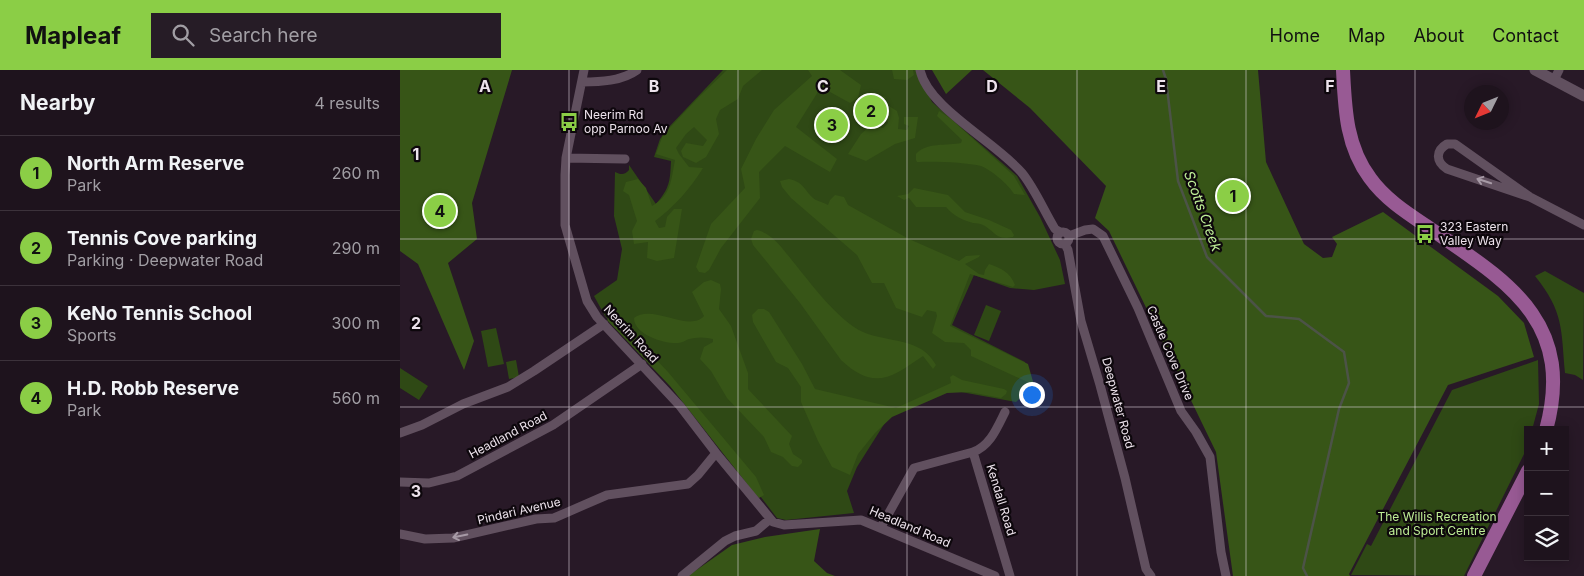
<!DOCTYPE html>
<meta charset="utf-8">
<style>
:root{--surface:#1e131d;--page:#261c26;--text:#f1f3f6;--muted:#a19ea4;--line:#3c323b;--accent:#8bce46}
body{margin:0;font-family:Inter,sans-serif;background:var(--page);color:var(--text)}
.controls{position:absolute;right:15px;bottom:15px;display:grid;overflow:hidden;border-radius:0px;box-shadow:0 2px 12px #0003}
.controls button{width:45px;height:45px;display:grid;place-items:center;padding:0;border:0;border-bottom:1px solid var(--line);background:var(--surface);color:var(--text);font:25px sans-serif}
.compass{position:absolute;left:1064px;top:15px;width:45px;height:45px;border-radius:50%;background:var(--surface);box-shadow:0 2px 12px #0003;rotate:227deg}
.you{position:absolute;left:631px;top:324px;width:18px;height:18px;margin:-12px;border:4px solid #fff;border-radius:50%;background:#1a73e8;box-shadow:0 0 0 8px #1a73e833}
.badge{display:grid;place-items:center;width:32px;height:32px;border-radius:50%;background:var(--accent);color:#111;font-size:16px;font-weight:700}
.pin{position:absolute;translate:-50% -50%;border:2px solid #fff;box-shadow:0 1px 5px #0006}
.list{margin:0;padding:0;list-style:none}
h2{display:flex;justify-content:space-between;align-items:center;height:65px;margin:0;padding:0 20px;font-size:21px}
h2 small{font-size:16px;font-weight:400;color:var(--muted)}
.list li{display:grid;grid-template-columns:32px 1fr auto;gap:15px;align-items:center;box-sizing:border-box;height:75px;padding:0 20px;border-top:1px solid var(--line)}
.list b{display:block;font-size:19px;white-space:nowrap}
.list p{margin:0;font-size:16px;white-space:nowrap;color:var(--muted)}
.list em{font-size:16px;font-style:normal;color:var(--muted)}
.icon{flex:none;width:28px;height:28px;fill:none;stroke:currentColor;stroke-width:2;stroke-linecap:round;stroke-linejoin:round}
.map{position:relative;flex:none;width:1184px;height:506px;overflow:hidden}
header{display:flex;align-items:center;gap:30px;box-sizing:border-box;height:70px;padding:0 25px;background:var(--accent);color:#111}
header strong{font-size:24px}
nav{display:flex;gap:28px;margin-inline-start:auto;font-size:18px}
.search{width:350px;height:45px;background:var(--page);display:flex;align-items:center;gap:12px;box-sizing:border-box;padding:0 18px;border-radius:0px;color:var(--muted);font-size:19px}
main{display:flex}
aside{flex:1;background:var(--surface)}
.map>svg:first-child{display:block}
.green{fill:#2f4915}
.forest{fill:#375517}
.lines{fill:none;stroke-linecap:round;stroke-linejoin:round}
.stream{stroke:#4c5347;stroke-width:2.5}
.minor{stroke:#61505f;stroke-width:9}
.tertiary{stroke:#61505f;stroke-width:11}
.primary{stroke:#985a94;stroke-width:14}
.oneway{stroke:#a79aa6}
.grid{fill:none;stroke:#ede3ec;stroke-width:1;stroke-opacity:0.55}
.labels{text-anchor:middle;stroke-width:4.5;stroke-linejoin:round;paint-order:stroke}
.poi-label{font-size:12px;fill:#ede3ec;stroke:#0d070c;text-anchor:start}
.street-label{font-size:12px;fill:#ede3ec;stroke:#0d070c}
.park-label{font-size:12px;fill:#bfef96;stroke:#0d070c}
.water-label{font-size:14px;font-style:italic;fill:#beee96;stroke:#0d070c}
.grid-label{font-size:16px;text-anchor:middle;font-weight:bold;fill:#ede3ec;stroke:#0d070c;stroke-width:4.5;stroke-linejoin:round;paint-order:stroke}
</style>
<header>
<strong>Mapleaf</strong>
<div class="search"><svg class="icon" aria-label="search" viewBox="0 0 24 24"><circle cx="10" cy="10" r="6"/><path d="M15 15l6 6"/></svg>Search here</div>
<nav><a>Home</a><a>Map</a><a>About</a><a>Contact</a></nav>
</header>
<main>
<aside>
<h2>Nearby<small>4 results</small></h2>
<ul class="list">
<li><span class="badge">1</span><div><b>North Arm Reserve</b><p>Park</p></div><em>260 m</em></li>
<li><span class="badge">2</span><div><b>Tennis Cove parking</b><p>Parking · Deepwater Road</p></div><em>290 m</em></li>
<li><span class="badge">3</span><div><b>KeNo Tennis School</b><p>Sports</p></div><em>300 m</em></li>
<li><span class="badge">4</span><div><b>H.D. Robb Reserve</b><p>Park</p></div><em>560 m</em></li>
</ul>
</aside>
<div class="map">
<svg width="1184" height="506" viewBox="0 0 1184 506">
<rect width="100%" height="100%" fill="#281927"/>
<path class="green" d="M323,0h194l15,32 85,74 23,41 20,43 5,24 -31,6 -24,-2 -36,-13 -22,50 73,37 6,26 -15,14 -66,-12 -62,28 -31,49 -10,24 7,22 -68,7 -9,-2 -76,-99 -96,-103 -11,-20 23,-16 5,-31 -8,-33 1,-44c6,3 10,3 14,-2v-5l27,39c14,-16 14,-23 15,-43l-17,-4 6,-18 8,-11z
M1145,201l39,22 -1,87 -8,-5 -10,-2c-4,-44 -1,-61 -30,-97z
M586,235l15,6 -12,30 -15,-6z
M96,258l8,36 -16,3 -7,-36z
M116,290l3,17 -10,2 -3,-17z
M1138,290l1,44 -7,26h-4l-1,18 -63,128 -113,-1 16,-31 4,2 81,-156z
M0,298l28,18 -9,14 -19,-12z"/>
<path class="forest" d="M0,0h112l-40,133 5,36 -29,24 26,78 -10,29 -46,-106 -18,-13z
M327,0h35l-19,16 -5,13 -18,11 -4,9 3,15 -13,23 -10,6 -13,-6 -2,-6 5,-8 17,3 4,-6 -13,-13 -8,7 -10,14 3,6 10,13 14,1c-13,21 -29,39 -48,53l4,7 6,-1 2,-10 7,-8h8l-8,49 -17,3 -10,-3 1,-16 -14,2 -2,-13 5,-10 -8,-26 -6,-4 3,-9 12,-3 8,9 6,18c19,-11 19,-25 23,-46l-19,-6 7,-19 36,-38z
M408,0h32l21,15 -3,13 -8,5 -29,-16 -25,40 41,32 -7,13 -45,-26 -26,26 1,26 -39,50 -12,22 -4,3 -6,-1 -3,-5 15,-43 34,-36 -4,-19 15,-30 18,-29 38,-34z
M492,0h21l1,5 -7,5 -13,-1z
M532,0h40l-26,24z
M583,0h275l8,92 38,82 19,14 9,-1 5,-13 -5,-7 51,-25 115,84 26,27 10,34 -86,28 -99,189 1,2h-117l-17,-124 -107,-221 -14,-13 11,-32 -76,-78z
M480,25l6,2 -2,6 13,8 2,7 -1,11 9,1 2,-4 -5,-2v-7h14l-3,21 -20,6 -29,17 -18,-7 13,-20 10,-9 12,3 5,-5 -3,-9 -10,-13z
M539,41l12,8 63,57 11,19 -11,-1c-5,-9 -24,-25 -33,-28 -14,-4 -50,-5 -64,-4l-1,-2v-6c10,-12 31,-8 45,-11l1,-3 -25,-24z
M389,109c16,3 16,14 27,21 4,2 9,3 12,5l2,-5 5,-5 9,2 4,8 61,34 50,22 7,-5 14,-1 -1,2 -14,7 14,10 5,1 1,-5 4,-6c12,4 21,8 26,21l-2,2 -43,-13 -20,52 78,38 6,21 -63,-29v-6l-7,-7 -19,-1 -13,-9 5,-17 -1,-4 -9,-2 -5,7 -26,-9 -12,-25h-12l-15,-28 -66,-57 -9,-11 -2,-6z
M514,118l34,7 17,17 24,8 22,10 3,5 -1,2c-17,3 -16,-3 -28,-11 -3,-2 -8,-3 -12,-3 -11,-3 -19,-7 -27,-16h-30l-7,-9 -5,2 -7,-4 11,-2z
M357,160c16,4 24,17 34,29 17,21 48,63 72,73 26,11 58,5 73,33l-3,4 -10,-13c-32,22 -49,35 -82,4l-41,-57 -47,-58 -2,-6 3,-8z
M311,210l9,4 1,5 -2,20 12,17 17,47v16l44,47 -3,8 4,10 9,6v3l-4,4 -6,-1 -9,-9 -12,-5 -7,-15 -37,-39 -16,-27 -11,-12 4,-12 9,-5v-3c-8,-2 -16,-2 -24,0 -3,1 -7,4 -11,4 -13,1 -44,-8 -44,-25 18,-15 55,15 70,-2l-12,-24 12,-10z
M358,239h6l5,3 33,52 13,25 81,19 55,-25 -1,-6 3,-2 9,5 42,9 3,2 -1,3 -5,4 -32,-6 -22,1 -55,24 -17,16 -17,21 -8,21 -18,-8 -14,-26 -17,-39v-15l-13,-19 -12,-6 -23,-40 -1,-7z
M214,245l54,57 88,105 8,18 -5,3 -4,-4 -85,-108 -63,-66z
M420,459l-6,32 13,12 8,3h-147l44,-31 33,-8z"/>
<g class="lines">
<path class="stream" d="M763,0l3,9 12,102 29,76 59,59 33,3 45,33 5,31 -10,26 -36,159 4,8"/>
<path class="minor" d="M184,0l-18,88 -1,17v50l22,76 10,16 83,89 36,47 57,69 11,3 77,-5 134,56
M520,0c8,38 76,72 102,103 13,16 22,38 33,56l5,3
M1154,10l5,-10
M182,12c18,0 40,-1 55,-12
M166,88l59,1
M1130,127l-83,-28c-11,-7 -12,-18 0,-25h8l75,53 54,28
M657 168a6 6 0 1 1 12 0a6 6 0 1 1-12 0Z
M669,166l16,-6 8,-1 10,7 35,72 43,103 15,21 14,25 11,95 5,24
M665,174l3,6 13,71 19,64 25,93 21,91 5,7
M605,342c-8,16 -15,34 -32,40l37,124
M0,363l22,-8 41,-21 45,-17 26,-16 70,-47
M0,412l29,1 28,-7 96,-51 89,-61
M481,457l33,-59 59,-16
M0,464l25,5 28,-1 83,-19 18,-1 53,-23 81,-11 10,-9 18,-22
M282,506l43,-35 10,-5 21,-5 14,-12"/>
<path class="tertiary" d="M1135,0l49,26"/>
<path class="primary" d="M943,0c2,39 3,76 27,108 15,21 37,35 58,49 78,54 148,93 118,203
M1074,506l54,-105"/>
</g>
<defs><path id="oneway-shaft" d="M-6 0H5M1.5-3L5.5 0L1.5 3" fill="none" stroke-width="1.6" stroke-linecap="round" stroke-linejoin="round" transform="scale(1.25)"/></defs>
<g class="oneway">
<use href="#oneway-shaft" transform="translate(1084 111) rotate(-162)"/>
<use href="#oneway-shaft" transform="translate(60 466) rotate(168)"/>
</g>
<path class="grid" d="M169,0v506M338,0v506M507,0v506M677,0v506M846,0v506M1015,0v506M0,169h1184M0,337h1184"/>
<defs>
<g id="bus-bare" transform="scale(1.5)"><path d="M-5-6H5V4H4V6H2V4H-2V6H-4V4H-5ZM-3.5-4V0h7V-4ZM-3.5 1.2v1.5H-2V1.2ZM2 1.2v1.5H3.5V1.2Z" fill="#8bce46" stroke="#0d070c" stroke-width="2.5" paint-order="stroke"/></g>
</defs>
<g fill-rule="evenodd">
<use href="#bus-bare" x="169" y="52"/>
<use href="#bus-bare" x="1025" y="164"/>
</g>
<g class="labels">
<g class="poi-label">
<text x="184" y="49">Neerim Rd<tspan x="184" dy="14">opp Parnoo Av</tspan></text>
<text x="1040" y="161">323 Eastern<tspan x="1040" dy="14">Valley Way</tspan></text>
</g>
<g class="street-label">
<text transform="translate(231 264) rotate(47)" y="4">Neerim Road</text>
<text transform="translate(770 283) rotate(67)" y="4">Castle Cove Drive</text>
<text transform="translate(718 333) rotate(75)" y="4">Deepwater Road</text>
<text transform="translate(108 365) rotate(-28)" y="4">Headland Road</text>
<text transform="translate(601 430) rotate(73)" y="4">Kendall Road</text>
<text transform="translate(119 441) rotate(-13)" y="4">Pindari Avenue</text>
<text transform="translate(510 457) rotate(23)" y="4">Headland Road</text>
</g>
<g class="park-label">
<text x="1037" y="451">The Willis Recreation<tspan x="1037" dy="14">and Sport Centre</tspan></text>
</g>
<g class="water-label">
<text transform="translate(803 141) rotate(70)" y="5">Scotts Creek</text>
</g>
</g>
<g class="grid-label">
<text x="85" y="22">A</text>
<text x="254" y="22">B</text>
<text x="423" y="22">C</text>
<text x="592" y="22">D</text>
<text x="761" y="22">E</text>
<text x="930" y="22">F</text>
<text x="16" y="90">1</text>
<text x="16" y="259">2</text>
<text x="16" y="427">3</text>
</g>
</svg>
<div class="controls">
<button>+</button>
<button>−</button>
<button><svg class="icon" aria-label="layers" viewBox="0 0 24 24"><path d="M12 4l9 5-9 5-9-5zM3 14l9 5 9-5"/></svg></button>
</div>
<svg class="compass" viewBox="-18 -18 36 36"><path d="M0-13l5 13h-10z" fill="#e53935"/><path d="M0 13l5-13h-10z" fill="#a19ea4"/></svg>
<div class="you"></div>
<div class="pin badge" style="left:833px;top:126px">1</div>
<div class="pin badge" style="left:471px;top:41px">2</div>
<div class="pin badge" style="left:432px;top:55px">3</div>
<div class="pin badge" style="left:40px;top:141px">4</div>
</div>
</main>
